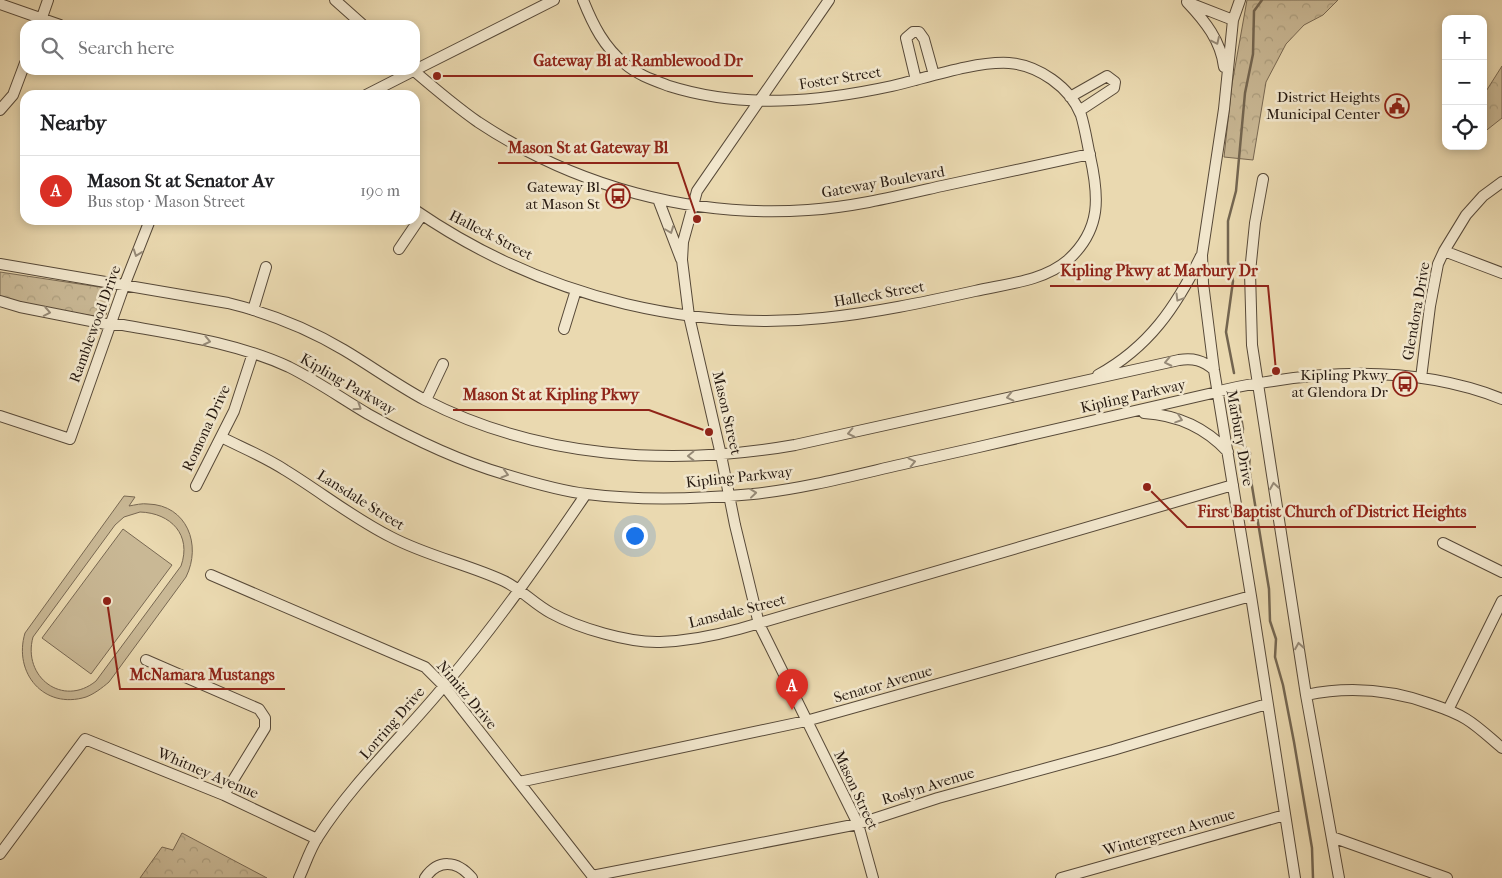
<!DOCTYPE html>
<meta charset="utf-8">
<style>
:root{--surface:#fff;--page:#f2f2f2;--text:#202124;--muted:#757577;--line:#e0e0e0;--accent:#d93025}
body{margin:0;font-family:"IM FELL French Canon",serif;background:var(--page);color:var(--text)}
.controls{position:absolute;right:15px;top:15px;display:grid;overflow:hidden;border-radius:10px;box-shadow:0 2px 8px #0003}
.controls button{width:45px;height:45px;display:grid;place-items:center;padding:0;border:0;border-bottom:1px solid var(--line);background:var(--surface);color:var(--text);font:25px sans-serif}
.you{position:absolute;left:634px;top:535px;width:18px;height:18px;margin:-12px;border:4px solid #fff;border-radius:50%;background:#1a73e8;box-shadow:0 0 0 8px #1a73e833}
.badge{display:grid;place-items:center;width:32px;height:32px;border-radius:50%;background:var(--accent);color:#fff;font-size:16px;font-weight:700}
.pin{position:absolute;translate:-50% -41px;filter:drop-shadow(0 1px 2px #0008)}
.pin::after{content:'';position:absolute;top:26px;width:18px;height:15px;background:inherit;clip-path:polygon(0 0,100% 0,50% 100%)}
.list{margin:0;padding:0;list-style:none}
h2{display:flex;justify-content:space-between;align-items:center;height:65px;margin:0;padding:0 20px;font-size:21px}
h2 small{font-size:16px;font-weight:400;color:var(--muted)}
.list li{display:grid;grid-template-columns:32px 1fr auto;gap:15px;align-items:center;box-sizing:border-box;height:70px;padding:0 20px;border-top:1px solid var(--line)}
.list b{display:block;font-size:19px;white-space:nowrap}
.list p{margin:0;font-size:16px;white-space:nowrap;color:var(--muted)}
.list em{font-size:16px;font-style:normal;color:var(--muted)}
.icon{flex:none;width:28px;height:28px;fill:none;stroke:currentColor;stroke-width:2;stroke-linecap:round;stroke-linejoin:round}
.map{position:relative;flex:none;width:1502px;height:878px;overflow:hidden}
.search{position:absolute;background:var(--surface);box-shadow:0 2px 8px #0003;left:20px;top:20px;width:400px;height:55px;display:flex;align-items:center;gap:12px;box-sizing:border-box;padding:0 18px;border-radius:15px;color:var(--muted);font-size:19px}
.panel{position:absolute;background:var(--surface);box-shadow:0 2px 8px #0003;left:20px;top:90px;width:400px;height:135px;border-radius:15px}
.map>svg:first-child{display:block}
.forest{fill:url(#forest-crowns);stroke:#786852}
.pitch{fill:#c9b895;stroke:#786852;fill-rule:evenodd}
.lines{fill:none;stroke-linecap:round;stroke-linejoin:round}
.stream{stroke:#736550;stroke-width:2.5}
.minor-casing{stroke:#574938;stroke-width:12}
.minor{stroke:#f1e6cc;stroke-width:10}
.oneway{stroke:#968a77}
.labels{text-anchor:middle;stroke-width:5;stroke-linejoin:round;paint-order:stroke}
.street-label{font-size:15px;fill:#261910;stroke:#f1e6cc}
.poi-label{font-size:15px;fill:#261910;stroke:#f1e6cc;text-anchor:end}
.leader{fill:none;stroke:#8f2418;stroke-width:2}
.callout-dot{fill:#8f2418;stroke:#f1e6cc;stroke-width:2}
.callout-label{font-size:16px;text-anchor:middle;font-weight:bold;fill:#8f2418;stroke:#f1e6cc;stroke-width:5;stroke-linejoin:round;paint-order:stroke}
</style>
<div class="map">
<svg width="1502" height="878" viewBox="0 0 1502 878">
<defs>
<pattern id="forest-crowns" width="20" height="18" patternUnits="userSpaceOnUse" patternTransform="scale(1.25)"><rect width="20" height="18" fill="#c9b895"/><path d="M2 6a3 3 0 1 1 6 0M12 15a3 3 0 1 1 6 0" fill="none" stroke="#ac9e7f"/></pattern>
</defs>
<rect width="100%" height="100%" fill="#ead9b0"/>
<filter id="stains"><feTurbulence type="fractalNoise" baseFrequency=".004" numOctaves="4"/><feColorMatrix values="0 0 0 0 .2 0 0 0 0 .09 0 0 0 0 .02 0 0 0 .5 -.17"/></filter>
<radialGradient id="worn" r=".72"><stop offset=".6" stop-color="#630" stop-opacity="0"/><stop offset="1" stop-color="#630" stop-opacity=".3"/></radialGradient>
<path class="forest" d="M1247,0h91l-15,15 -19,10 -18,19 -20,38 -13,78 -29,-3 8,-73z
M1502,66v52l-19,15v-37z
M0,272l106,16 6,5 -6,22 -5,2c-34,-5 -68,-10 -101,-20z
M182,833l85,45h-127l22,-31 11,3z"/>
<path class="pitch" d="M124,496l11,1 -6,9c6,-1 13,-3 19,-2 39,1 54,41 38,73l-77,105c-7,6 -15,12 -23,15 -42,13 -73,-24 -61,-64zM140,512c31,1 52,23 41,54l-85,115c-33,27 -74,-4 -63,-44l82,-112 9,-8z
M123,529l49,36 -81,109 -49,-36z"/>
<g class="lines">
<path class="stream" d="M1234,373l-8,-41 7,-51 -5,-19v-41l8,-30 9,-98 8,-39 1,-43 8,-11
M1238,399l5,30 -2,13 9,11 -1,15 20,121 1,32 6,18 -1,18 8,28 11,57 18,106 1,30"/>
<g class="minor-casing">
<path id="minor" d="M335,0l28,25
M829,0l-132,191 -14,51 -1,18 7,56 32,139 14,70 24,99 99,200 15,54
M1240,0l-7,20 -9,89 -22,146 1,28 11,87 37,226 44,282
M1187,2c18,19 34,39 37,65
M0,4l60,21
M1192,4l41,16
M40,23l8,-23
M413,70c21,18 42,36 65,52 98,65 214,96 330,88 46,-3 90,-14 134,-24 50,-11 99,-21 148,-32
M415,70l139,-70
M916,80l-10,-42 7,-6h6l5,7 10,36
M366,95l49,-25
M1070,97l37,-21 8,6 -1,6 -35,23
M0,110l13,-15 12,-32
M1263,179l-8,44 -5,49 2,73 54,350 33,183
M658,199l23,60
M415,210c64,44 136,76 211,94 64,15 132,21 197,14 51,-5 102,-16 152,-27 31,-7 69,-10 93,-31 34,-31 31,-64 22,-104 -3,-14 -5,-28 -9,-41 -11,-28 -43,-50 -72,-52 -34,-2 -83,15 -117,23 -74,16 -150,23 -223,0 -16,-6 -31,-11 -44,-22 -21,-17 -32,-39 -42,-64
M399,249l23,-34
M1444,251l58,22
M0,264l228,39c41,10 81,26 116,47 27,16 53,35 81,50 113,58 245,67 370,45l384,-85c14,-2 24,0 35,10
M0,301l20,6 91,18h12c56,10 114,18 166,42 28,14 52,31 79,47 43,24 88,46 136,60 26,8 56,17 83,20 55,7 112,5 166,0 57,-6 113,-22 168,-34 99,-22 198,-45 296,-68 19,-6 37,-8 56,-11 77,-12 156,-11 229,18
M253,310l13,-43
M564,329l12,-39
M1098,375c51,-28 78,-68 103,-119
M1421,378l9,-72 8,-42 6,-13 22,-36 17,-19 19,-14
M426,400l17,-36
M1144,413c34,2 61,14 84,39
M0,416l70,23 54,-153 26,-66
M221,437c22,11 44,20 64,33 36,22 68,48 106,67 36,19 76,27 113,44 17,8 30,23 47,32 27,15 78,30 109,29 27,-1 53,-6 79,-13l494,-144
M196,486l38,-75 19,-58
M1443,543l59,29
M211,575l214,92 19,19 150,192
M146,660l113,49 6,9v10l-41,67
M1306,695c43,-9 83,-6 125,9 12,4 24,8 35,15 13,8 24,19 36,29
M1448,710l54,-109
M519,782l287,-61 445,-125
M1332,837l115,41
M0,854l85,-115 139,56 93,44
M592,876l266,-52 80,-26 175,-48 154,-46
M299,878c6,-13 11,-29 19,-41 35,-55 85,-101 126,-151 52,-61 97,-126 142,-192
M425,878c13,-19 32,-18 47,0
M1061,878l224,-63"/>
</g>
<use href="#minor" class="minor"/>
</g>
<defs><path id="oneway-chevron" d="M-2-3.5L2.5 0L-2 3.5" fill="none" stroke-width="1.6" stroke-linecap="round" stroke-linejoin="round" transform="scale(1.25)"/></defs>
<g class="oneway">
<use href="#oneway-chevron" transform="translate(1216 41) rotate(65)"/>
<use href="#oneway-chevron" transform="translate(670 230) rotate(69)"/>
<use href="#oneway-chevron" transform="translate(137 253) rotate(110)"/>
<use href="#oneway-chevron" transform="translate(1179 298) rotate(121)"/>
<use href="#oneway-chevron" transform="translate(47 312) rotate(11)"/>
<use href="#oneway-chevron" transform="translate(207 341) rotate(12)"/>
<use href="#oneway-chevron" transform="translate(1168 362) rotate(168)"/>
<use href="#oneway-chevron" transform="translate(1010 397) rotate(167)"/>
<use href="#oneway-chevron" transform="translate(358 407) rotate(33)"/>
<use href="#oneway-chevron" transform="translate(1179 419) rotate(19)"/>
<use href="#oneway-chevron" transform="translate(851 433) rotate(168)"/>
<use href="#oneway-chevron" transform="translate(691 456) rotate(179)"/>
<use href="#oneway-chevron" transform="translate(912 462) rotate(-13)"/>
<use href="#oneway-chevron" transform="translate(505 474) rotate(16)"/>
<use href="#oneway-chevron" transform="translate(1274 486) rotate(-99)"/>
<use href="#oneway-chevron" transform="translate(753 493) rotate(-6)"/>
<use href="#oneway-chevron" transform="translate(1299 646) rotate(-99)"/>
</g>
<defs>
<g id="civic-ring" transform="scale(1.25)"><circle r="9.5" fill="#f1e6cc" stroke="#8f2418" stroke-width="1.5"/><path d="M-.6-6.5H3V-4.5H.6V-3L4-1V1h2V6H-6V1h2V-1L-.6-3ZM-1.2 2.5V6h2.4V2.5Z" fill="#8f2418"/></g>
<g id="bus-ring" transform="scale(1.25)"><circle r="9.5" fill="#f1e6cc" stroke="#8f2418" stroke-width="1.5"/><path d="M-5-6H5V4H4V6H2V4H-2V6H-4V4H-5ZM-3.5-4V0h7V-4ZM-3.5 1.2v1.5H-2V1.2ZM2 1.2v1.5H3.5V1.2Z" fill="#8f2418"/></g>
</defs>
<g fill-rule="evenodd">
<use href="#civic-ring" x="1397" y="106"/>
<use href="#bus-ring" x="618" y="196"/>
<use href="#bus-ring" x="1405" y="384"/>
</g>
<g class="labels">
<g class="street-label">
<text transform="translate(840 78) rotate(-9)" y="5">Foster Street</text>
<text transform="translate(883 182) rotate(-10)" y="5">Gateway Boulevard</text>
<text transform="translate(491 235) rotate(27)" y="5">Halleck Street</text>
<text transform="translate(879 294) rotate(-10)" y="5">Halleck Street</text>
<text transform="translate(1416 311) rotate(-80)" y="5">Glendora Drive</text>
<text transform="translate(95 324) rotate(-70)" y="5">Ramblewood Drive</text>
<text transform="translate(348 384) rotate(30)" y="5">Kipling Parkway</text>
<text transform="translate(1133 396) rotate(-13)" y="5">Kipling Parkway</text>
<text transform="translate(727 413) rotate(77)" y="5">Mason Street</text>
<text transform="translate(206 428) rotate(-65)" y="5">Romona Drive</text>
<text transform="translate(1240 438) rotate(80)" y="5">Marbury Drive</text>
<text transform="translate(739 477) rotate(-6)" y="5">Kipling Parkway</text>
<text transform="translate(361 500) rotate(32)" y="5">Lansdale Street</text>
<text transform="translate(737 611) rotate(-14)" y="5">Lansdale Street</text>
<text transform="translate(883 684) rotate(-16)" y="5">Senator Avenue</text>
<text transform="translate(467 695) rotate(50)" y="5">Nimitz Drive</text>
<text transform="translate(392 723) rotate(-49)" y="5">Lorring Drive</text>
<text transform="translate(208 773) rotate(23)" y="5">Whitney Avenue</text>
<text transform="translate(928 786) rotate(-17)" y="5">Roslyn Avenue</text>
<text transform="translate(856 790) rotate(65)" y="5">Mason Street</text>
<text transform="translate(1169 832) rotate(-16)" y="5">Wintergreen Avenue</text>
</g>
<g class="poi-label">
<text x="1380" y="102">District Heights<tspan x="1380" dy="17">Municipal Center</tspan></text>
<text x="600" y="192">Gateway Bl<tspan x="600" dy="17">at Mason St</tspan></text>
<text x="1388" y="380">Kipling Pkwy<tspan x="1388" dy="17">at Glendora Dr</tspan></text>
</g>
</g>
<path class="leader" d="M437 76L523 76H753M697 219L678 163H498M1276 371L1268 286H1050M709 432L649 410H453M1147 487L1187 527H1476M107 601L120 689H285"/>
<g class="callout-dot">
<circle cx="437" cy="76" r="5"/>
<circle cx="697" cy="219" r="5"/>
<circle cx="1276" cy="371" r="5"/>
<circle cx="709" cy="432" r="5"/>
<circle cx="1147" cy="487" r="5"/>
<circle cx="107" cy="601" r="5"/>
</g>
<g class="callout-label">
<text x="638" y="66">Gateway Bl at Ramblewood Dr</text>
<text x="588" y="153">Mason St at Gateway Bl</text>
<text x="1159" y="276">Kipling Pkwy at Marbury Dr</text>
<text x="551" y="400">Mason St at Kipling Pkwy</text>
<text x="1332" y="517">First Baptist Church of District Heights</text>
<text x="202" y="680">McNamara Mustangs</text>
</g>
<rect width="100%" height="100%" filter="url(#stains)"/>
<rect width="100%" height="100%" fill="url(#worn)"/>
</svg>
<div class="controls">
<button>+</button>
<button>−</button>
<button><svg class="icon" aria-label="locate" viewBox="0 0 24 24"><circle cx="12" cy="12" r="6"/><path d="M12 2v4M12 18v4M2 12h4M18 12h4"/></svg></button>
</div>
<div class="you"></div>
<div class="pin badge" style="left:792px;top:710px">A</div>
<div class="search"><svg class="icon" aria-label="search" viewBox="0 0 24 24"><circle cx="10" cy="10" r="6"/><path d="M15 15l6 6"/></svg>Search here</div>
<section class="panel">
<h2>Nearby<small></small></h2>
<ul class="list">
<li><span class="badge">A</span><div><b>Mason St at Senator Av</b><p>Bus stop · Mason Street</p></div><em>190 m</em></li>
</ul>
</section>
</div>
